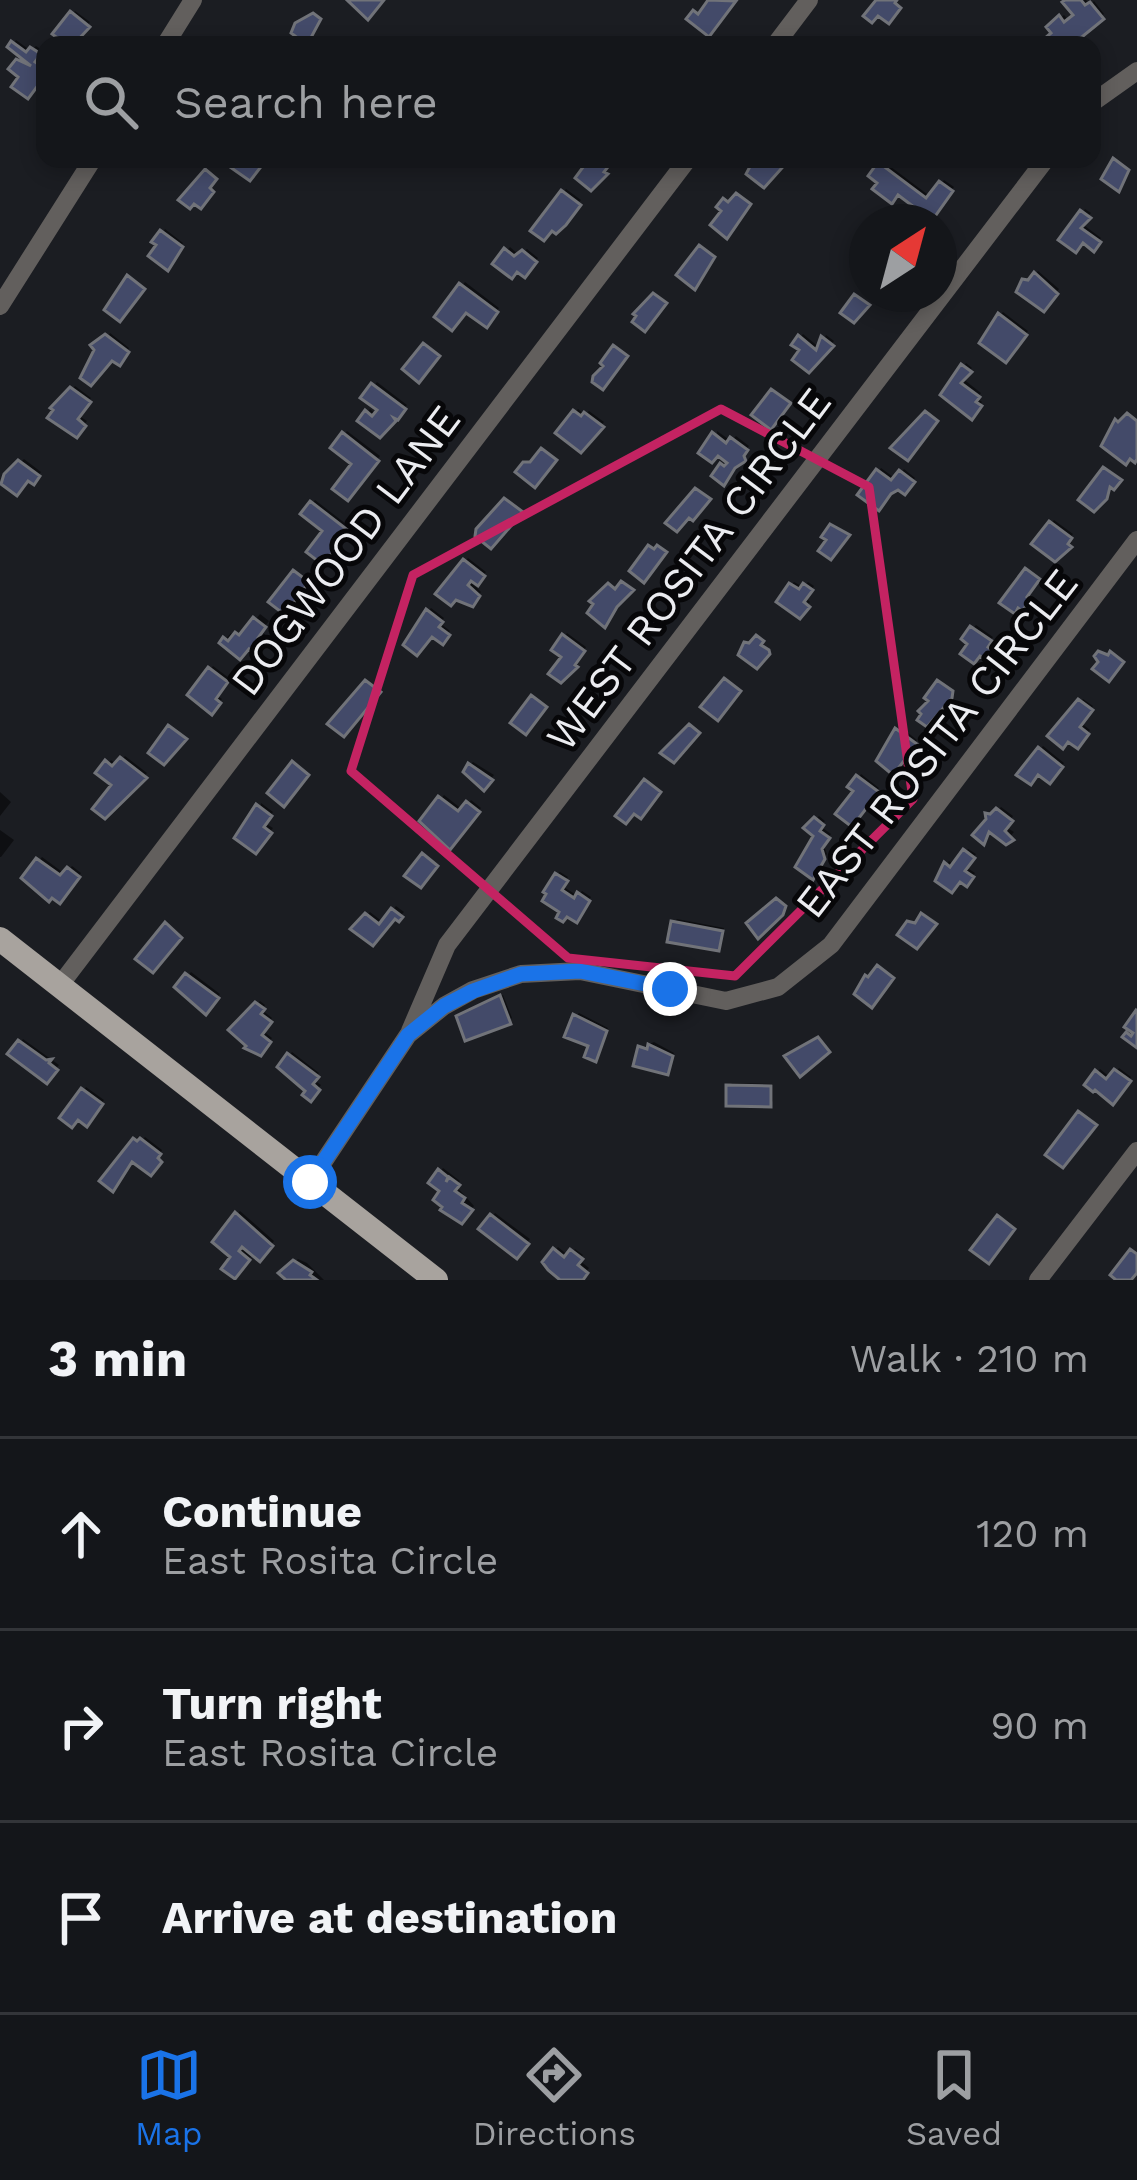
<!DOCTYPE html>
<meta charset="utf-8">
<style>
:root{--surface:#14161a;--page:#212327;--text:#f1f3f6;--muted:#9d9fa2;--line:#333539;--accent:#1a73e8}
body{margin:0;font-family:"Work Sans",sans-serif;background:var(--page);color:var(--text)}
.compass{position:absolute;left:849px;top:204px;width:108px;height:108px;border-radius:50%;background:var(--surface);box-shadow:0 6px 18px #0003;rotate:36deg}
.stop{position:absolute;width:36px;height:36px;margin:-27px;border:9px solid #1a73e8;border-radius:50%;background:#fff}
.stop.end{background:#1a73e8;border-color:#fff;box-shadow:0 3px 12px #0008}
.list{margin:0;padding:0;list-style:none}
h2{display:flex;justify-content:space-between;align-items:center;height:156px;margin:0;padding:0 48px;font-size:51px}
h2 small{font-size:39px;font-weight:400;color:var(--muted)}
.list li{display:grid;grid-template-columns:78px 1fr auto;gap:36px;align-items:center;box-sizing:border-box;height:192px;padding:0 48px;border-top:3px solid var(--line)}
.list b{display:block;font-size:45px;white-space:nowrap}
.list p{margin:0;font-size:39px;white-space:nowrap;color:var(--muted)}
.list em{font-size:39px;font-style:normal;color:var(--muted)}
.icon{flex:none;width:66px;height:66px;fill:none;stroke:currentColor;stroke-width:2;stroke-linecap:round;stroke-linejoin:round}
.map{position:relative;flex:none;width:1137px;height:1280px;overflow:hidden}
.search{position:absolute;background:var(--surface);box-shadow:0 6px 18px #0003;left:36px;right:36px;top:36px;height:132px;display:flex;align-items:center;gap:30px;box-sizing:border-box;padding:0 42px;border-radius:24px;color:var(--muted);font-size:45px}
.sheet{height:732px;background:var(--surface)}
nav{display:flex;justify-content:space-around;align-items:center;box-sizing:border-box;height:168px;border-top:3px solid var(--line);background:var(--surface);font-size:33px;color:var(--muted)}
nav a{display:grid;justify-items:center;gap:6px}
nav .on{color:var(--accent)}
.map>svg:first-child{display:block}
.shadow{fill:#0007}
.building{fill:#434a69;stroke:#717379;stroke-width:3}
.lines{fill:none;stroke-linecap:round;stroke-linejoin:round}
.minor{stroke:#625f5d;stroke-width:18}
.major{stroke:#a8a39e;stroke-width:24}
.route{stroke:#1a73e8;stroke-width:15}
.marked{fill:none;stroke:#c42362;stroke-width:9;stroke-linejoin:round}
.labels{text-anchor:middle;stroke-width:10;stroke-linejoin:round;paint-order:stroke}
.street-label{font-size:42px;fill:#ebecf0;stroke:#070709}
</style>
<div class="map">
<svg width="1137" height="1280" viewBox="0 0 1137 1280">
<rect width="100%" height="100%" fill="#1b1d22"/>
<path class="shadow" d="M1069,0h17l4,5 4,-4 10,13 -37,31h-14l2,-12 -5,-6 14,-12 5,6 8,-6z
M75,11l15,11 -20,23h-12l5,-7 -7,-5z
M16,40l15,11 5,-5 6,4 -6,7 9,7v9l-23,3 -10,-7 10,-11 -11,-11z
M883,161l48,36 13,-17 10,7 -29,35 -3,-13 -50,-34z
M566,189l15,11 -37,37 -10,-7z
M1085,209l6,4 -10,10 20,15 -8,10 -10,-8 -21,-1z
M165,229l18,14 -13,21 -14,-23z
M510,247l9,8 8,-6 11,9 -13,16 -28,-11z
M1038,271l21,18 -15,19 -24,-16z
M465,282l34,26 -13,16 -20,-15 -28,7z
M1003,312l25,19 -22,28 -6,-44z
M110,333l19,15 -6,12 -10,-2 -29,19z
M803,334l17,14 6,-13 8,6 -25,28 -6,-19 -8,-6z
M966,363l6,5 -10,10 19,15 -4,5 5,4 -11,14 -27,-22z
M377,382l30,23 -27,29 -19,-14 9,-11 7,6 4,-5 -17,-13z
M75,386l16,12 -13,17 9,6 -10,13 -22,-26z
M578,409l7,6 4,-4 15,11 -24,27 -21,-17z
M347,431l33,25 -32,41 7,-33 -21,-16z
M717,431l14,10 5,-5 13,10 -23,33 -11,-3 12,-16 -9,-8z
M24,459l17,13 -7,9 -26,-7z
M881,468l15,11 8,-10 11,9 -10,13 -7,-5 -36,8z
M315,500l35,27 -27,34 3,-30 -22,-17z
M1054,520l19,14 -5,6 4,2 -17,16 -19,-15z
M468,558l18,14 -12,13 7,7 -9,11 -32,-9z
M794,582l9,5 5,-5 6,4 -8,12 4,4 -10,13 -9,-30z
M431,608l13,10 -4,5 10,8 -8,10 -14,-30z
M260,614l9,7 -8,10 7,6 -12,14 -7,-5 -26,-4 8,-9 4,4 8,-9 3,3z
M976,625l17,12 -4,5 6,5 -8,11 -22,-20z
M567,633l19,14 -11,21 -20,-19z
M213,666l16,12 -13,17 6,4 -10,12 -21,-16z
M1083,699l10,7 -12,17 9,7 -12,15 -27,-10z
M901,727l16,13 -24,31 -13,-11z
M1043,746l21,17 -14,17 -12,-9 -17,3z
M125,756l22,17 -26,29 -6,-18 -15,-11 11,-13 6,5z
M473,762l21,13 -10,12 -14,-22z
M861,774l18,14 -27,35 5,-33 -5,-3z
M0,792l11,10 -11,14z
M444,795l19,15 8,-10 10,8 -32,37 -26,-24z
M261,803l12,9 -8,11 8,5 -17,22z
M1001,807l12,9 -7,11 8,5 -8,9 -16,-12 -14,6z
M819,816l6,5 -5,5 11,8 -8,10 4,10 -11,20 1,-39 -10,-7z
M0,830l14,10 -13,17h-1z
M968,849l8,5 -10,13 9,6 -8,10 -7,-4 -21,1 8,-16 2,-3 6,5z
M42,857l23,17 7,-8 9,7 -22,28 -34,-23z
M560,872l8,5 -6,9 16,10 4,-5 9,6 -12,19 -11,-2 -11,-40z
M396,906l8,6 -6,6 -3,-2 -22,26 -18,-13 15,-17 13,10z
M677,919l47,9 -3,17 -3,3 -44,-26z
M191,972l29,22 -14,17 -28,-24z
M503,995l9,23 -3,3 -47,-8z
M260,1001l5,4 -3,5 10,8 -9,13 9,7 -12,14 -14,-34z
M579,1013l29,15 -10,27 -22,-39z
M23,1039l36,26 -12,15 -35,-26z
M654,1042l20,11 -7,19 -26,-24z
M292,1052l27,21 -5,7 7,5 -10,13 -2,-7 -28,-25z
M1119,1068l12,9 -19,24 -24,-17 12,-15 11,9z
M732,1083l41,1v17l-3,3 -41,-18z
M86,1087l18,13 -18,23 -8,-6 -15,1z
M138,1137l4,3 3,-3 17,13 -9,19 -21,-10 -29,22z
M443,1168l17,13 -4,5 18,20 -12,14 -19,-30 -11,-8z
M240,1211l34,30 -14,17 -6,-5 -19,22v-18l-19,-15z
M495,1213l35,26 -13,16 -34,-27z
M558,1247l11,9 6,-7 8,6 -4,5 10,8 -9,12 -34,-19z
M298,1259l9,4 17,17h-33l-9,-7z"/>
<path class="building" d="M347,0h37l-16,20z
M708,0l28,1 -27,36 -23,-18 7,-9 5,4z
M876,0h21l-2,3 6,5 -12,16 -11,-8 -6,7 -9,-7z
M1065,0h16l4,5 5,-3 14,17 -32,26h-23l-5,-6 7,-6 -5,-6 13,-12 5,7 9,-7 -11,-13z
M70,11l20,16 -16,17 -20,1 5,-6 -7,-5z
M313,13l8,6 -14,26 -16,-12 4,-10z
M11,41l15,11 4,-5 11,7 -6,8 10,7v7l-17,23 -17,-12 7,-10 -10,-8 8,-10 15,7 -24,-19z
M1113,158l16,12 -10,22 -18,-13z
M234,159h33l-17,22 -20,-14z
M589,159h25l-10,13 4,2 -17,17 -16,-13z
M754,159h34l1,1 -25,28 -18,-14z
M878,162l48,36 13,-17 14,10 -22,31h-11l-7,-5 5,-7 -20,-15 -6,9 -20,-15 5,-6 -9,-7z
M205,169l12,10 -7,9 4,4 -13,17 -7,-5 -4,5 -12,-9z
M561,190l20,15 -15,20 -10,9 -4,-3 -8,10 -14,-10z
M736,193l15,11 -24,35 -17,-14 11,-14 -5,-4 7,-9 5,4z
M1080,210l11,8 -10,10 20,14 -7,10 -11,-9 -7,10 -18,-13z
M160,230l23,17 -15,24 -20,-15 8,-11 -5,-3z
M699,245l16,12 -20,33 -19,-15z
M504,248l10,8 8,-6 15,12 -12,16 -8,-6 -5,7 -20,-15z
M1034,272l24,22 -14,18 -28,-20 6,-13 6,1z
M127,275l18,14 -25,33 -16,-12z
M459,283l39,29 -11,16 -21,-15 -14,18 -18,-14z
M653,293l14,10 -22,29 -13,-10 4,-6 -3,-2z
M854,294l16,11 -16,18 -14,-10z
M998,313l29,22 -21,28 -27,-20z
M105,334l24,18 -9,14 -8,-5 -21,25 -11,-8 14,-28 -4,-5z
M798,335l18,15 5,-14 13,10 -25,27 -17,-13 7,-10 -8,-5z
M423,343l17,13 -21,27 -17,-14z
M613,345l15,11 -25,34 -11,-8 1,-6 10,-10 -3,-3z
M961,364l11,8 -11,11 19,14 -4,5 6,4 -10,14 -32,-25z
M371,383l35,26 -8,11 -4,-2 2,3 -16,17 -23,-17 8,-11 7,6 5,-6 -17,-12z
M70,387l21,15 -13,17 8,7 -9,12 -30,-20 6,-8 -3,-2z
M771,389l20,14 -20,27 -20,-15z
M573,410l8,6 3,-4 20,15 -23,26 -26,-20z
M925,411l13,10 -30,40 -18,-13z
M1127,413l10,8v38l-2,4 -5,-4 -4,6 -25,-19 14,-27 3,3z
M342,432l37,29 -31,40 -16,-12 19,-25 -21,-16z
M712,432l14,11 4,-6 18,13 -4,6 2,5 -11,7 -11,18 -13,-10 9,-13 4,3 3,-3 -9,-7 -6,7 -14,-10z
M541,448l16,12 -22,28 -20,-16 8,-10h7z
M18,460l22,16 -6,9 -6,-4 -11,15 -16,-12 3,-10z
M1103,467l19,13 -8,10 -4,-3 -3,12 -13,13 -16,-12z
M876,469l15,11 8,-10 16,12 -10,13 -7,-5 -7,4 -12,17 -22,-16z
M695,488l16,11 -18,22 -4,-3 -12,14 -12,-9z
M504,498l19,14 -32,37 -16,-13 1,-7z
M310,501l39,30 -26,34 -17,-13 16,-21 -22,-17z
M1049,521l23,17 -4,6 4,3 -17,15 -24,-18z
M830,524l20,11 -19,25 -13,-9 8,-11 -5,-3z
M648,545l6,4 3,-4 10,7 -23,31 -15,-12z
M463,559l22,17 -7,10 -7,-5 -3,4 12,11 -7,11 -17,-7 -5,6 -16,-12z
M1025,568l15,11 -13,18 4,3 -9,11 -4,-3 -3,6 -16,-11z
M293,570l16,12 -24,33 -17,-13z
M621,581l13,9 -17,17 -12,21 -18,-15 6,-9 -4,-3 19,-18 7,6z
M789,583l10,6 4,-6 10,7 -9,12 6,5 -10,12 -24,-17z
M426,609l17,13 -4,5 11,8 -7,10 -11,-8 -15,19 -14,-11z
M253,617l13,10 -8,11 7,6 -9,11 -7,-6 -9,11 -21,-17 4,-6 5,4 7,-9 4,3z
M970,626l22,15 -4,6 7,5 -8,9 -7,-5 -6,8 -14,-10 7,-10 -6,-5z
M562,634l23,17 -10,14 3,2 -17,16 -13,-9 13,-17 -10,-7z
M756,635l8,6 -3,4 8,5 1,4 -13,15 -19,-14 6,-13 5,1z
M1098,651l10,4 2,-4 14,11 -15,20 -17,-13 6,-7 -4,-6z
M208,667l20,15 -12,17 5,4 -9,12 -25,-20z
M724,678l17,13 -23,30 -18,-14z
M365,680l16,12 -37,45 -17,-13z
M937,680l16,11 -1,7 -25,29 -10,-7 4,-6 -3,-3 10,-10 -4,-3z
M531,695l16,12 -21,28 -16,-12z
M1078,699l15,11 -13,17 9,7 -11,15 -10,-7 -5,7 -16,-13z
M689,724l11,9 -26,30 -14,-10z
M168,725l19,14 -23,26 -16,-12z
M895,728l22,16 -24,31 -17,-14z
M1038,747l25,20 -13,17 -12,-9 -7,10 -15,-10z
M120,757l27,21 -42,41 -13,-10 19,-24 -16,-12 10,-13 7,6z
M292,761l17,14 -25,32 -17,-14z
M468,763l25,17 -9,11 -21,-19z
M856,775l23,17 -27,35 -17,-13 18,-23 -6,-4z
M644,779l17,13 -20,27 -7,-5 -8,10 -11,-8z
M438,796l20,15 8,-10 14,11 -30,38 -31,-29z
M256,804l16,12 -8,11 8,6 -16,21 -22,-16z
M996,808l17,13 -8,10 9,9 -8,5 -17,-13 -5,13 -12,-10 14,-16 -1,-6 5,1z
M814,817l10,8 -4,6 10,7 -8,11 3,10 -12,21 -18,-13 18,-31 -10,-8z
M963,849l12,9 -10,13 9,6 -7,10 -7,-5 -8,11 -17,-12 9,-19 6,5z
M422,853l16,13 -17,22 -17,-12z
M36,858l24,17 7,-8 13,10 -20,27 -8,-6 -3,4 -28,-24z
M555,873l13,8 -6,9 12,8 3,-6 13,9 -13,22 -10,-6 -4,5 -7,-4 3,-6 -17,-11 4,-7 -3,-2z
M776,898l10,8 -3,9 -25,24 -12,-16z
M391,908l12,9 -4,5 -4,-3 -22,27 -23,-17 15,-16 14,11z
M921,913l16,11 -20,25 -20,-14 10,-14 8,2z
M671,921l52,10 -4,20 -52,-9z
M165,922l17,16 -29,35 -18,-14z
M877,965l17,13 -22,30 -18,-14 11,-19 3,2z
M185,973l34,25 -13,17 -32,-28z
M500,995l11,29 -46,17 -9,-25z
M255,1002l10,7 -4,5 11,8 -10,13 9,7 -10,14 -17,-8 2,-2 -18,-16z
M1136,1010l1,1v37l-15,-11 4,-5 5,4 2,-3 -9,-6z
M573,1014l34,17 -11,31 -12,-5 4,-11 -24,-9z
M818,1037l12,15 -30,25 -16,-21z
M18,1040l28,20 6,-1 -3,4 9,7 -11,14 -40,-30z
M648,1044l25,12 -5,19 -35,-9 5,-20 9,3z
M287,1053l32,24 -6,7 7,6 -9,12 -9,-7 3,-4 -28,-24z
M1114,1069l17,12 -18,24 -18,-15 -2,2 -9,-7 11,-15 11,9z
M726,1085l45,1v21l-45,-1z
M81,1088l22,16 -16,23 -9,-7 -6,8 -13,-10z
M1078,1111l19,14 -34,43 -18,-13z
M133,1138l4,3 3,-3 21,16 -3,4 4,4 -11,14 -19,-14 -19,30 -14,-11z
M438,1169l10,8 -2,5 3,-5 11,8 -5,6 10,7 -3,5 11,7 -11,14 -22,-14 2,-3 -9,-7 6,-9 -11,-8z
M235,1212l38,34 -13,16 -18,-15 -3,4 11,9 -15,19 -14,-10 9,-12 -18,-15z
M490,1214l39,30 -12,15 -39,-30z
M997,1215l18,14 -26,35 -19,-14z
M553,1248l11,9 6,-8 13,10 -5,6 10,8 -5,7h-23l-12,-10 -6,-8z
M1130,1249l7,5v19l-6,7h-15l-6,-5z
M293,1260l19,12 -2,3 7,5h-31l-8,-7z"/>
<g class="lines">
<path class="minor" d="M165,45l28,-45
M775,45l34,-45
M1092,103l45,-32
M0,306l93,-147
M60,985l628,-826
M410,1031l37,-86 599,-786
M310,1182l98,-147 36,-29 29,-16 48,-16 59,-3 146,30 52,-14 53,-42 306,-405
M1038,1280l99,-129"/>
<path class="major" d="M0,939l436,341"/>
</g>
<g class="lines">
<path class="route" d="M310,1182l98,-147 36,-29 29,-15 48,-17 59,-3 90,18"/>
</g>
<path class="marked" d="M721,409l148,78 44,312 -178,177 -167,-18 -217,-187 62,-196z"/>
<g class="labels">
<g class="street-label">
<text transform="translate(345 550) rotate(-53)" y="15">DOGWOOD LANE</text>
<text transform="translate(688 569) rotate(-53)" y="15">WEST ROSITA CIRCLE</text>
<text transform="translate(936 743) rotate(-52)" y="15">EAST ROSITA CIRCLE</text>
</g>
</g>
</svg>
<svg class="compass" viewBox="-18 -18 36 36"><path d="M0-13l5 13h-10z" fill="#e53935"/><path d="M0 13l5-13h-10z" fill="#9d9fa2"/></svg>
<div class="stop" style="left:310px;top:1182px"></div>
<div class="stop end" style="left:670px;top:989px"></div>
<div class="search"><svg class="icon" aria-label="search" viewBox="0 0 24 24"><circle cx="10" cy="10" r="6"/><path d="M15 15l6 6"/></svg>Search here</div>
</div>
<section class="sheet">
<h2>3 min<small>Walk · 210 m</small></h2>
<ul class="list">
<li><svg class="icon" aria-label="ahead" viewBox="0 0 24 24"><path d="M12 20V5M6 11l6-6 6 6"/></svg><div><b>Continue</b><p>East Rosita Circle</p></div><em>120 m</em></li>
<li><svg class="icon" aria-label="right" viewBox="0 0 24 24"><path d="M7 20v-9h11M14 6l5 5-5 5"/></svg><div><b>Turn right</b><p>East Rosita Circle</p></div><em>90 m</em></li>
<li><svg class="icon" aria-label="arrive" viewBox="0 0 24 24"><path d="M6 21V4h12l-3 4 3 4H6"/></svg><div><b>Arrive at destination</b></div></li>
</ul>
</section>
<nav>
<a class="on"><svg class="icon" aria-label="map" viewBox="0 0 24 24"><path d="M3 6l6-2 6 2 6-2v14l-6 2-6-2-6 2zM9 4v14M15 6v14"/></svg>Map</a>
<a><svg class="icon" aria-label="directions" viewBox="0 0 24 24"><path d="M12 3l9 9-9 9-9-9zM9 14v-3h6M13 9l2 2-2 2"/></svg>Directions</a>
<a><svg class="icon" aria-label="saved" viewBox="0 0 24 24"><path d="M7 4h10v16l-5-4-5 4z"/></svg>Saved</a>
</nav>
